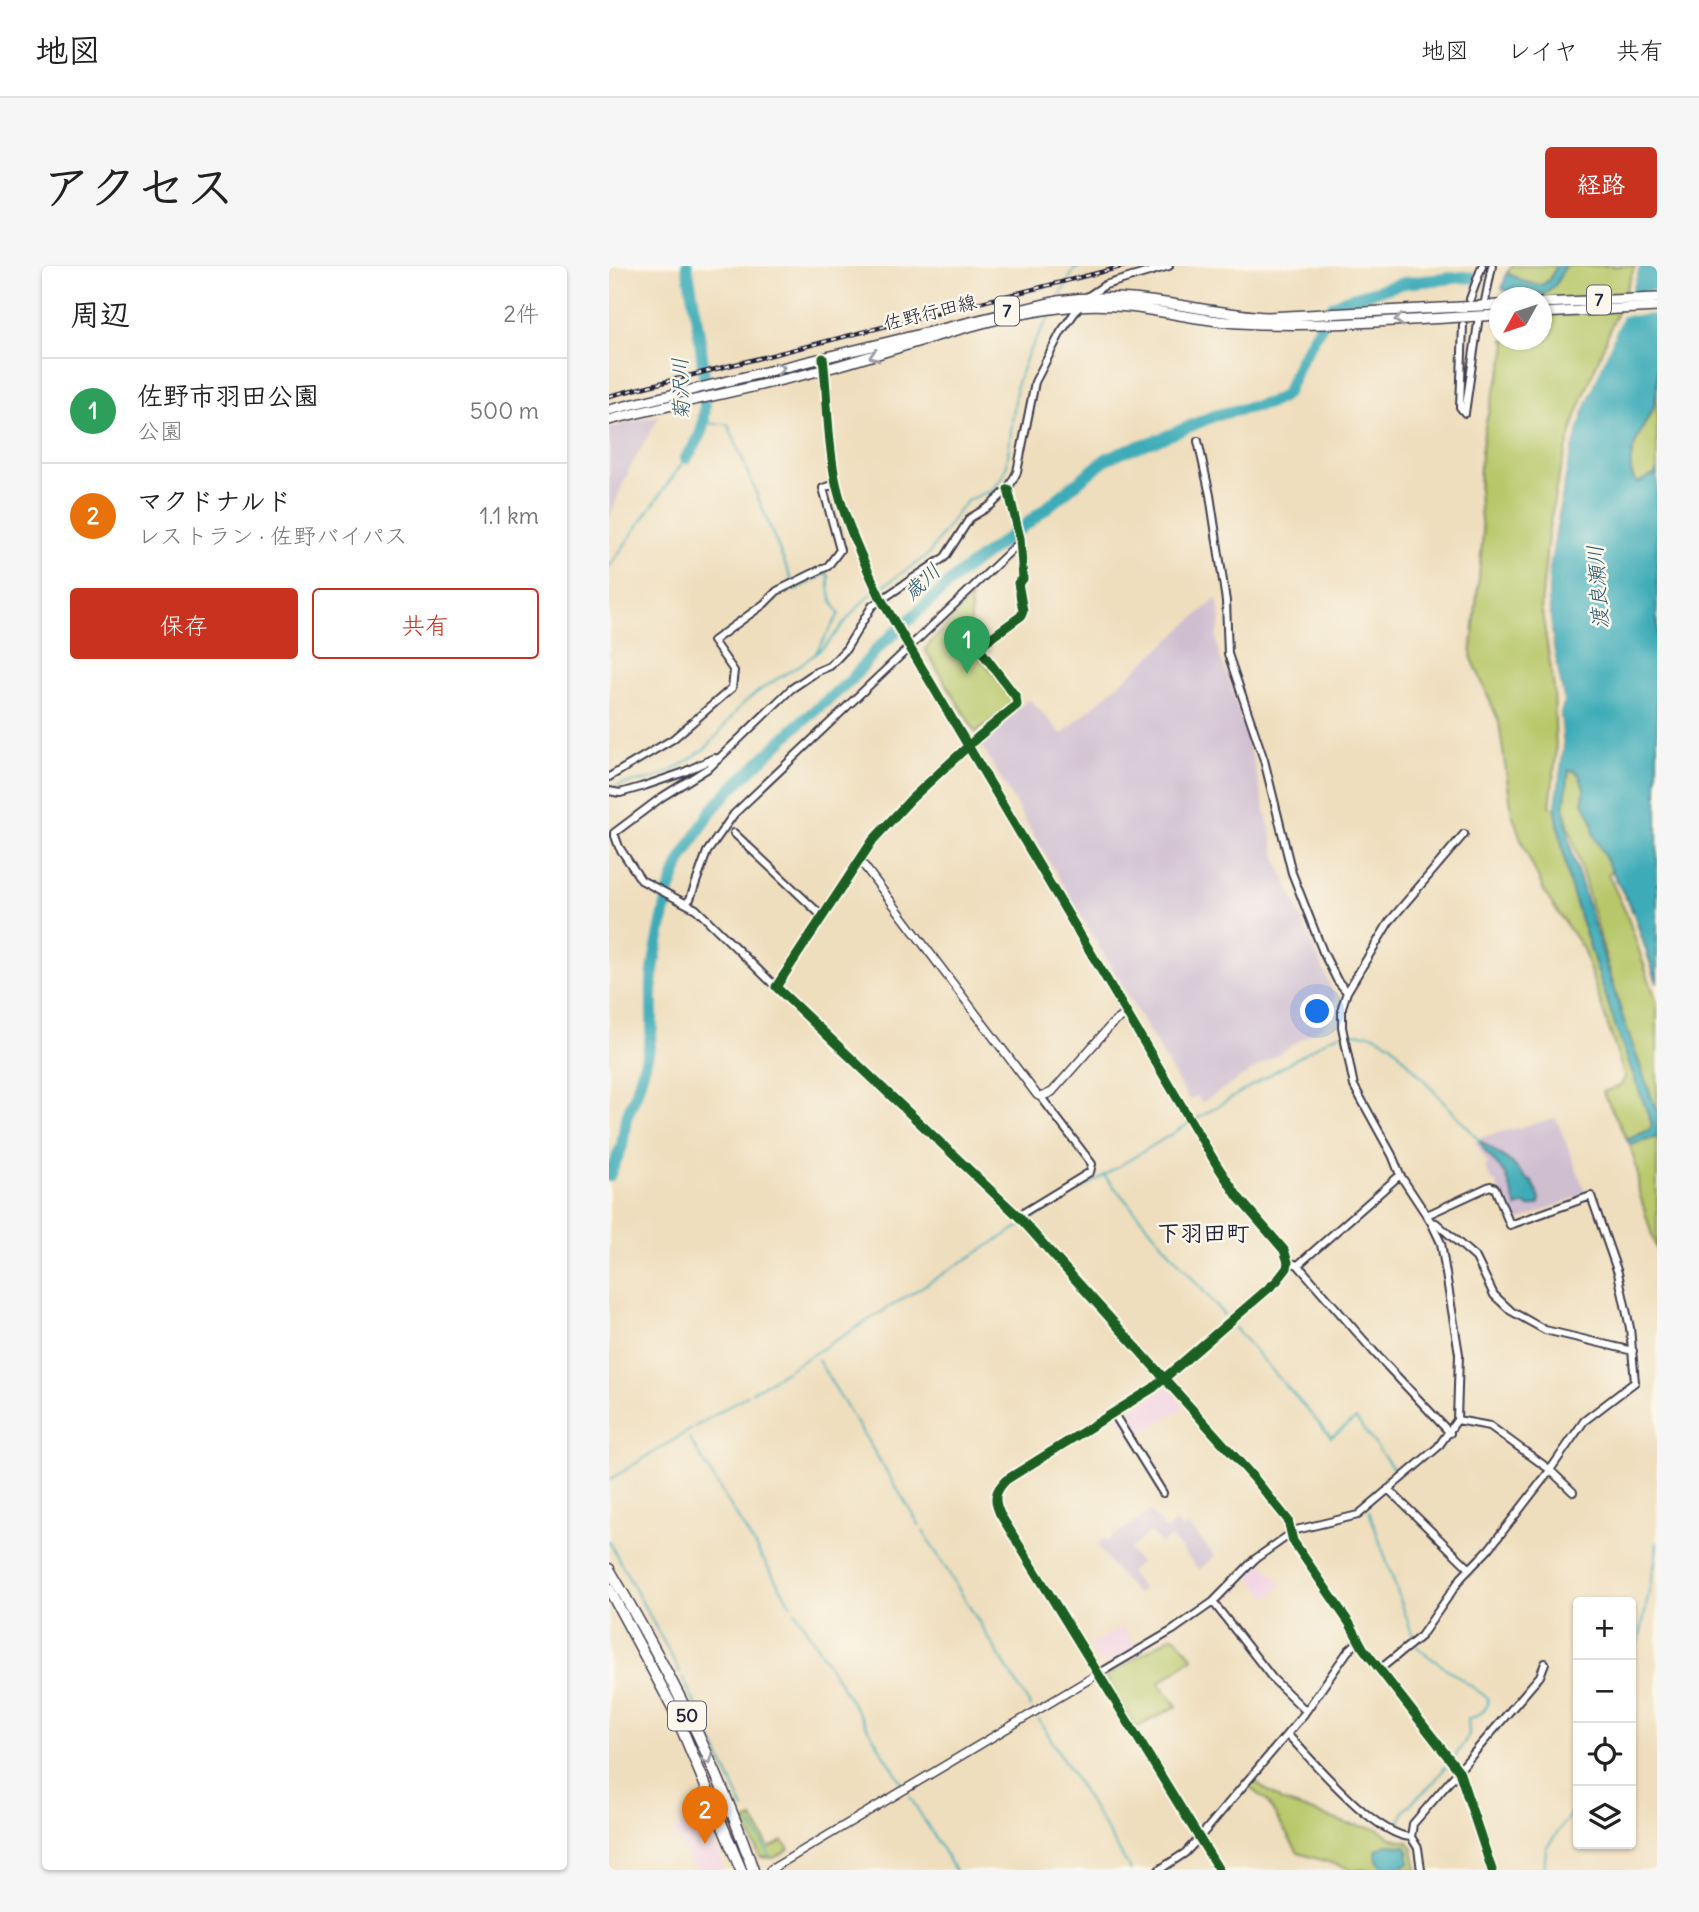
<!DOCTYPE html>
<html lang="ja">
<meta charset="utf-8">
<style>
:root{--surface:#fff;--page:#f6f6f6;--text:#222;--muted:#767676;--line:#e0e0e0;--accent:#c8321e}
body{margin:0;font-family:Delius,"Klee One",sans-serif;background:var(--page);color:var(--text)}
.controls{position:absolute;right:21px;bottom:21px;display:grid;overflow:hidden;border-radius:7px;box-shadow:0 2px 5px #0004}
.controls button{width:63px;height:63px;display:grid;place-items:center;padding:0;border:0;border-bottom:2px solid var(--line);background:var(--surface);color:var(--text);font:35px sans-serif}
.compass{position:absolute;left:880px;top:21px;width:63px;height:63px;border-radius:50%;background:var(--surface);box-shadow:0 2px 5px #0004;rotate:230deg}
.you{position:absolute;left:709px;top:746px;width:24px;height:24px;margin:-18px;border:5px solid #fff;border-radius:50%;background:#1a73e8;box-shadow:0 0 0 10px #1a73e833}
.badge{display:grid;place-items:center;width:46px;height:46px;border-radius:50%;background:var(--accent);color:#fff;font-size:23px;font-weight:700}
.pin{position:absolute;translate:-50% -58px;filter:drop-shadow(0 2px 4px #0008)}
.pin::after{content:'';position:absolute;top:37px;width:24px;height:21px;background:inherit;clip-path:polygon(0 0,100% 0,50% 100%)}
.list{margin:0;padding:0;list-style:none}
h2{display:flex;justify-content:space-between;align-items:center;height:91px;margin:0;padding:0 28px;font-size:30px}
h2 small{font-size:23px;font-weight:400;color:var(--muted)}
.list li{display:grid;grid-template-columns:46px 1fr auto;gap:21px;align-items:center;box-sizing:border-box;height:105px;padding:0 28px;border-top:2px solid var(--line)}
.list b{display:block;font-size:26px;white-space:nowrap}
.list p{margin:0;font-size:23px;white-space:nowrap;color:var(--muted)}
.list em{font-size:23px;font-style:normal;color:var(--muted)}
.actions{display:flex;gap:14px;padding:21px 28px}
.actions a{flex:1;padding:16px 0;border:2px solid var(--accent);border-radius:7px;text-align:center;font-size:24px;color:var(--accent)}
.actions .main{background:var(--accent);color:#fff}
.icon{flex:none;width:38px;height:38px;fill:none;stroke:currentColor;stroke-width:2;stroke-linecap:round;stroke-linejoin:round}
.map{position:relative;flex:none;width:1048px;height:1604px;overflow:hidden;border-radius:7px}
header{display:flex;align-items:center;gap:42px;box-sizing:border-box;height:98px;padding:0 35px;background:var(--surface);border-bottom:2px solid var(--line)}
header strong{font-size:33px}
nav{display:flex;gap:38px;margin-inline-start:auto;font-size:24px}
.intro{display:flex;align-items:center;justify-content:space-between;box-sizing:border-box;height:168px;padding:0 42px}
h1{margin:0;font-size:49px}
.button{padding:18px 32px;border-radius:7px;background:var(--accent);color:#fff;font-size:24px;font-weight:700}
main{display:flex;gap:42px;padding:0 42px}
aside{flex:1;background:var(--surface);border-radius:7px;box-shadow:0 2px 5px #0004}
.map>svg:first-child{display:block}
.built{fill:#f2cfe2}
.industrial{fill:#cfbdd0}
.green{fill:#b8c769;stroke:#6d7452;stroke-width:2}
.water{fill:#3cacb8;stroke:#2f677a;stroke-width:2}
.pier{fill:#efdebd}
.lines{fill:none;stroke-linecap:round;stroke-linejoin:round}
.stream{stroke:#3cacb8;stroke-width:2}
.river{stroke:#3cacb8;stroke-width:12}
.minor-casing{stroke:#413e4e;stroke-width:10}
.tertiary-casing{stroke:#413e4e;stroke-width:10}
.primary-casing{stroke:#413e4e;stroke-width:12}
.trunk-casing{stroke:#413e4e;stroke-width:13}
.minor{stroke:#fff;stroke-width:6}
.tertiary{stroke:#fff;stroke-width:7}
.primary{stroke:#fff;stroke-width:9}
.trunk{stroke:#fff;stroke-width:10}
.rail-casing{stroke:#22223b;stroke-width:4.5}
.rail{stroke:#fbf7ec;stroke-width:2;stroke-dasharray:5;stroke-linecap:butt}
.cycleway-casing{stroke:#fbf7ec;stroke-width:13}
.cycleway{stroke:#1b5e20;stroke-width:9}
.oneway{stroke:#9c9ca7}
.labels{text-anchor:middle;stroke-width:5;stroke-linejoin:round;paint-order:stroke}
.shield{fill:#fbf7ec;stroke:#636270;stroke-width:2}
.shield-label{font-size:18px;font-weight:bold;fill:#22223b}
.street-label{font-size:19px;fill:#22223b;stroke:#fbf7ec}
.water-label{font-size:21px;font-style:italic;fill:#2c596d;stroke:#fbf7ec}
.quarter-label{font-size:23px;font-weight:bold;fill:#22223b;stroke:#fbf7ec}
</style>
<header>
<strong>地図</strong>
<nav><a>地図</a><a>レイヤ</a><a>共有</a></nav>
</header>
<div class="intro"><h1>アクセス</h1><a class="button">経路</a></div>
<main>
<aside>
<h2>周辺<small>2件</small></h2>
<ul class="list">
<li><span class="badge" style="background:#2e9e5b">1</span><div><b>佐野市羽田公園</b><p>公園</p></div><em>500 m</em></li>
<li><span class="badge" style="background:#e8710a">2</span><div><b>マクドナルド</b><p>レストラン · 佐野バイパス</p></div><em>1.1 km</em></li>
</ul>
<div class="actions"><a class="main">保存</a><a>共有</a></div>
</aside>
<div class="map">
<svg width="1048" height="1604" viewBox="0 0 1048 1604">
<rect width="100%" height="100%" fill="#fbf7ec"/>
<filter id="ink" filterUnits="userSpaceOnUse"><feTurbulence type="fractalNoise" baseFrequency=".0143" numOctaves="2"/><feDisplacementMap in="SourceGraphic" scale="14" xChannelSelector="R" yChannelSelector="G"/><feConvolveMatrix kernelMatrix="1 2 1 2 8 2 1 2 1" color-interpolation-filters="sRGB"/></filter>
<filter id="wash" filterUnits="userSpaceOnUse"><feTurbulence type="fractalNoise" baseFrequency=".00686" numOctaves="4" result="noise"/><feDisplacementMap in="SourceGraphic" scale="28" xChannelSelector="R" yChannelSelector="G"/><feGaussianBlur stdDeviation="1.57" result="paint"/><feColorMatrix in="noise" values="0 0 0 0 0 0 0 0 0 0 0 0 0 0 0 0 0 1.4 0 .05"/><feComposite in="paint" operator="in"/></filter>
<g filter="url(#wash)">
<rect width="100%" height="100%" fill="#efdebd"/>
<path class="built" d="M559,1121l16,20 -51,31 -13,-20z
M651,1294l22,25 -14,13 -21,-25z
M514,1360l12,20 -29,17 -7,-2 -10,-15z
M93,1547l21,49 -3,1 4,7h-28l-24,-39z"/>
<path class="industrial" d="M51,149l-30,53 -21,49v-89z
M608,332l4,22 -5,17 3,18 10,24 24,81 25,103 57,134 -5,24 -129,82 -4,-7 -8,4 -208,-355v-5l48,-41 33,35z
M947,852l30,75 -71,29 -4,-1 -16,-40 -3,-1 -7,-13 3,-3 -13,-22 7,-5z
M541,1245l16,19 10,-8 7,7 5,-4 27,31 -16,14 -28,-33 -10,7 -11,-12 -21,18 11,13 -11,9 14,17 -6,6 -27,-31 -10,-15 -1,-6 5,-5 3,3z"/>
<path class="green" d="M903,0h44l-6,13 -8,6 -17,-3 -18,-9z
M956,0h70l-59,150 -19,67 -9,52 -7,71 13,83 2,67 -6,50 5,1 14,75 46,143 37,100 -3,5 -22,10 -24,-48 17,-6 5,-8 -42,-129 -37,-54 -23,-50 -11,-32 -13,-91 -28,-66 12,-122c-7,-41 -4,-88 7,-128 5,-21 15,-41 17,-62l-3,-4h37v-42l-29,-1 1,-4 12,2 31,-11z
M1048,125v79l-3,5 -17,8c-17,-19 4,-53 14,-70 4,-6 4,-15 6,-22z
M362,331v31l-5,5 9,12 -2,3 40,51v5l-37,29 -51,-84z
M960,503l10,5 5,15 -1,13 9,18 2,16 19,34 -5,4 19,41 30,88v110l-34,-95 -59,-210z
M1048,871v115l-18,-60 -2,-22 -7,-25z
M563,1370l5,2 16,20 -34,25 18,23 -41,22 -31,-51z
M644,1514l29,21 66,23 30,5 13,9 17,4 5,7 4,21h-63l-56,-17 -32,-53 -19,-14z
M144,1552l16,30 14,-7 6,8 -15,9 -14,-1 -15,-34z"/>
<path class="water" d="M947,0h9l-9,18 -14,12 -29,-3 -11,-4 5,-16 18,9 17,3 8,-6z
M1031,0h17v125c-2,7 -2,16 -6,22 -10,17 -31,51 -14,70l17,-8 3,-5v513l-23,-69 -40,-78 -2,-16 -9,-18 1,-14 -5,-14 -6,-4h-4l-5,38 8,46 51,164 34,95v24l-27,8 -3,-5 22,-10 3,-5 -37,-100 -46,-143 -14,-75 8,-60 -3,-34 4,-11 -11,-56 -5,-49 1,-27 19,-108 15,-50z
M869,873l34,24 17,18 2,-1 9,19 -1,5 -10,3 -4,-3 -8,3 -11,-32 -21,-24z
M778,1579l18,1 3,4 2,13c-14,7 -39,7 -33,-14z"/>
<path class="pier" d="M1028,0h3l-9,26 26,-1v23l-35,2 -39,96 -15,50 -9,47 -10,61 -1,27 5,49 11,56 -4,11 3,34 -8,60h-3l8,-60 -3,-35 4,-10 -11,-56 -5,-49 1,-27 9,-62 9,-47 16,-51z"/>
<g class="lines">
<path class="stream" d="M466,3l8,-3
M451,30l16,-30
M96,149l6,9h17l68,167 31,-18 2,3c-1,15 2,25 10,38l-24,40
M0,301l77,-109
M270,323l49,-34 32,-46 8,-9 24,-10 10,-11 5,-15 10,-81 11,-29 23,-40
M3,524c8,-9 28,-7 40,-11 19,-6 34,-17 51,-29 17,-13 25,-33 42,-48 22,-20 51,-32 74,-51 21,-18 33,-43 55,-59
M737,767l26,1 18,9 90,98
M586,854l135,-82 10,-4
M495,909l120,140
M418,956l163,-99
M626,1062l96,109 25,-18 42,56
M209,1094l102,166
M143,1126l270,-167
M80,1172l102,167
M0,1214l138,-85
M760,1245l44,125
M314,1265l108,176
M0,1275l71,131
M186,1345l107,172
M808,1380l3,4 68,48c0,12 -9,18 -20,21l1,16 -15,23
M74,1412l61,131
M1022,1421l2,-11 -1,-25 8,-14 16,-80 1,-15
M430,1454l92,150
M301,1531l45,73
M142,1559l19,31
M792,1566c-5,-22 15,-32 29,-46 6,-6 12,-15 18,-22
M935,1604l2,-22 32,-44"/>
<path class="river" d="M77,192c5,-7 11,-15 14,-23 14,-36 -6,-130 -13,-169
M0,910l13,-30 4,-28 10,-24 12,-41 4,-26v-48l3,-23 14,-65 11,-29 31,-51 20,-22 69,-66 51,-43 26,-31 87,-79 64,-47 78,-64 15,-7 39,-13 56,-24 54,-12 12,-6 5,-5 13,-31 33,-55 12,-6 59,-17 60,-6 7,1"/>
</g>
</g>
<g filter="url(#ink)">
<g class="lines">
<g class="minor-casing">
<path id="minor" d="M478,31l18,-12 64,-19
M861,33l12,-33
M875,40l8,-40
M854,59l-3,82 5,6
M856,147l14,-97
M589,175l12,54 16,106 2,53 36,106 28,113 31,79 14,28 10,12
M399,223l12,49 3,41 -5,4 5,28 -2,5 -43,31 38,50 1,8 -39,32 -67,62 -38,41 -97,147 242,229 236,262 34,42 5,21 57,83 13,24 96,123 33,99
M0,511l64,-38 59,-51 2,-17 -21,-30 51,-37 13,-13 51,-25 12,-16 -17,-62 13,-4
M0,525l11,2 21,-6 41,-14 32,-15 5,1
M125,567l88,83
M77,637l4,-4 17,-47 27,-38 286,-272
M167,721l-80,-78 -55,-29 -22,-33 -5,-14 48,-36 48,-30 81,-78 25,-17 14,-6 16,-17 26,-43 73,-49 25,-39 20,-12 18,-17 9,-17 18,-90 26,-50 19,-27
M409,950l72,-44 2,-8 -51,-67
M822,956l5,1 40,35 18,37 17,16 34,19 88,21
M679,996l10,3 76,87 76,81
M689,999l102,-90
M505,1148l49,79
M848,1154l33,6 59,43 24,23
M779,1223l82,80
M604,1336l60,77 33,32
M771,1403l41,-33 40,-58 28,-29 59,-76 36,-52 51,-39 -5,-54 -12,-55 -27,-77 -81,29 -15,-37 -5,-2 -63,29
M679,1469c26,27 86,100 123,102l7,11 3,22
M802,1571l2,-13 127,-148 5,-13
M550,1604l26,-17 14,-15 105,-124 44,-63 11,-10
M610,1604l-121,-196 75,-44 40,-28 42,-43 41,-29 62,-15 80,-68 19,-27 2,-66 -18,-111 -10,-21 -31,-47 -8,-20 -38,-69 -12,-59v-20l5,-15 42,-70 75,-88"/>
</g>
<g class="tertiary-casing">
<path id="tertiary" d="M250,593l178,236 4,2 11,-5 60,-68 15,-11
M161,1604l328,-196 -98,-160c-7,-15 -5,-23 6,-34l147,-92 124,-107 10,-13 1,-6 -4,-12 -46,-53 -23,-35 -334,-563c-17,-37 -36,-76 -45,-116 -9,-41 -8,-84 -13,-125"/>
</g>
<g class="primary-casing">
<path id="primary" d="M932,37l116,-5
M932,47l116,-6
M0,144l448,-109c20,-3 39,-4 60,-3 50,2 100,16 151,19l231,-12
M0,154c72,-18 145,-32 217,-51 83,-22 166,-56 251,-63 56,-5 108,14 163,17 87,5 173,-4 259,-8"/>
</g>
<g class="trunk-casing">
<path id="trunk" d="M0,1303c56,95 109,196 144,301
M0,1323l64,119 68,162"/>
</g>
<use href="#minor" class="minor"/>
<use href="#tertiary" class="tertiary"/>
<use href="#primary" class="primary"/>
<use href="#trunk" class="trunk"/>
<g class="rail-casing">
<path id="rail" d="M0,130l516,-130"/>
</g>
<use href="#rail" class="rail"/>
<g class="cycleway-casing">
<path id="cycleway" d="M214,92c5,41 4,84 13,125 9,40 28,79 45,116l334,563 23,35 46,53 4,12 -1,6 -10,13 -124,107 -147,92c-11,11 -13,19 -6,34l219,356
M399,223l12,49 3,41 -5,4 5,28 -2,5 -43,31 38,50 1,8 -39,32 -67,62 -38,41 -97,147 242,229 236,262 34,42 5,21 57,83 13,24 96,123 33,99"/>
</g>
<use href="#cycleway" class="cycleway"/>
</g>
<defs><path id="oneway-chevron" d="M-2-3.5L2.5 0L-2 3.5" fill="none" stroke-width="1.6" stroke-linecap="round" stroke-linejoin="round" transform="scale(1.75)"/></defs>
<g class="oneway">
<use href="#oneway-chevron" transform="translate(790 54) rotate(177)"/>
<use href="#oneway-chevron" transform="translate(265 90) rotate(164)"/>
<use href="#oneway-chevron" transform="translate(171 102) rotate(-13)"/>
<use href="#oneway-chevron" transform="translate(99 1494) rotate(65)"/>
</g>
</g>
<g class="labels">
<g class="shield">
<rect x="978" y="19.5" width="24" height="29" rx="5"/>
<rect x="386" y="30.5" width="24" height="29" rx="5"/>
<rect x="59" y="1435.5" width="38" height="29" rx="5"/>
</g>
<g class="shield-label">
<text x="990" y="40">7</text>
<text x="398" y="51">7</text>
<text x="78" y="1456">50</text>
</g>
<g class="street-label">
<text transform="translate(321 46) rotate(-14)" y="7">佐野行田線</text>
</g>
<g class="water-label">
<text transform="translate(72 123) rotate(-92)" y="7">菊沢川</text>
<text transform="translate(313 316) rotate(-43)" y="7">歳川</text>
<text transform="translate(989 321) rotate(-94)" y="7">渡良瀬川</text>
</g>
<g class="quarter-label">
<text x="594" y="975">下羽田町</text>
</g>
</g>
</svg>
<div class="controls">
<button>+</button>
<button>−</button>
<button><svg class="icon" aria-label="locate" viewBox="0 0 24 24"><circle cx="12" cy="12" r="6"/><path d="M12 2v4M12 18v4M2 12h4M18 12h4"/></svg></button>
<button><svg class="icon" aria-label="layers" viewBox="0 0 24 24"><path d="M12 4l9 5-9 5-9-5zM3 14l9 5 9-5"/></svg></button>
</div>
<svg class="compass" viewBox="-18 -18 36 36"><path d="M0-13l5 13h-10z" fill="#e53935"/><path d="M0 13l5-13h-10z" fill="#767676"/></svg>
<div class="you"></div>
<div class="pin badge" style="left:358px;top:408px;background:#2e9e5b">1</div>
<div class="pin badge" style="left:96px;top:1578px;background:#e8710a">2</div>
</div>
</main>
